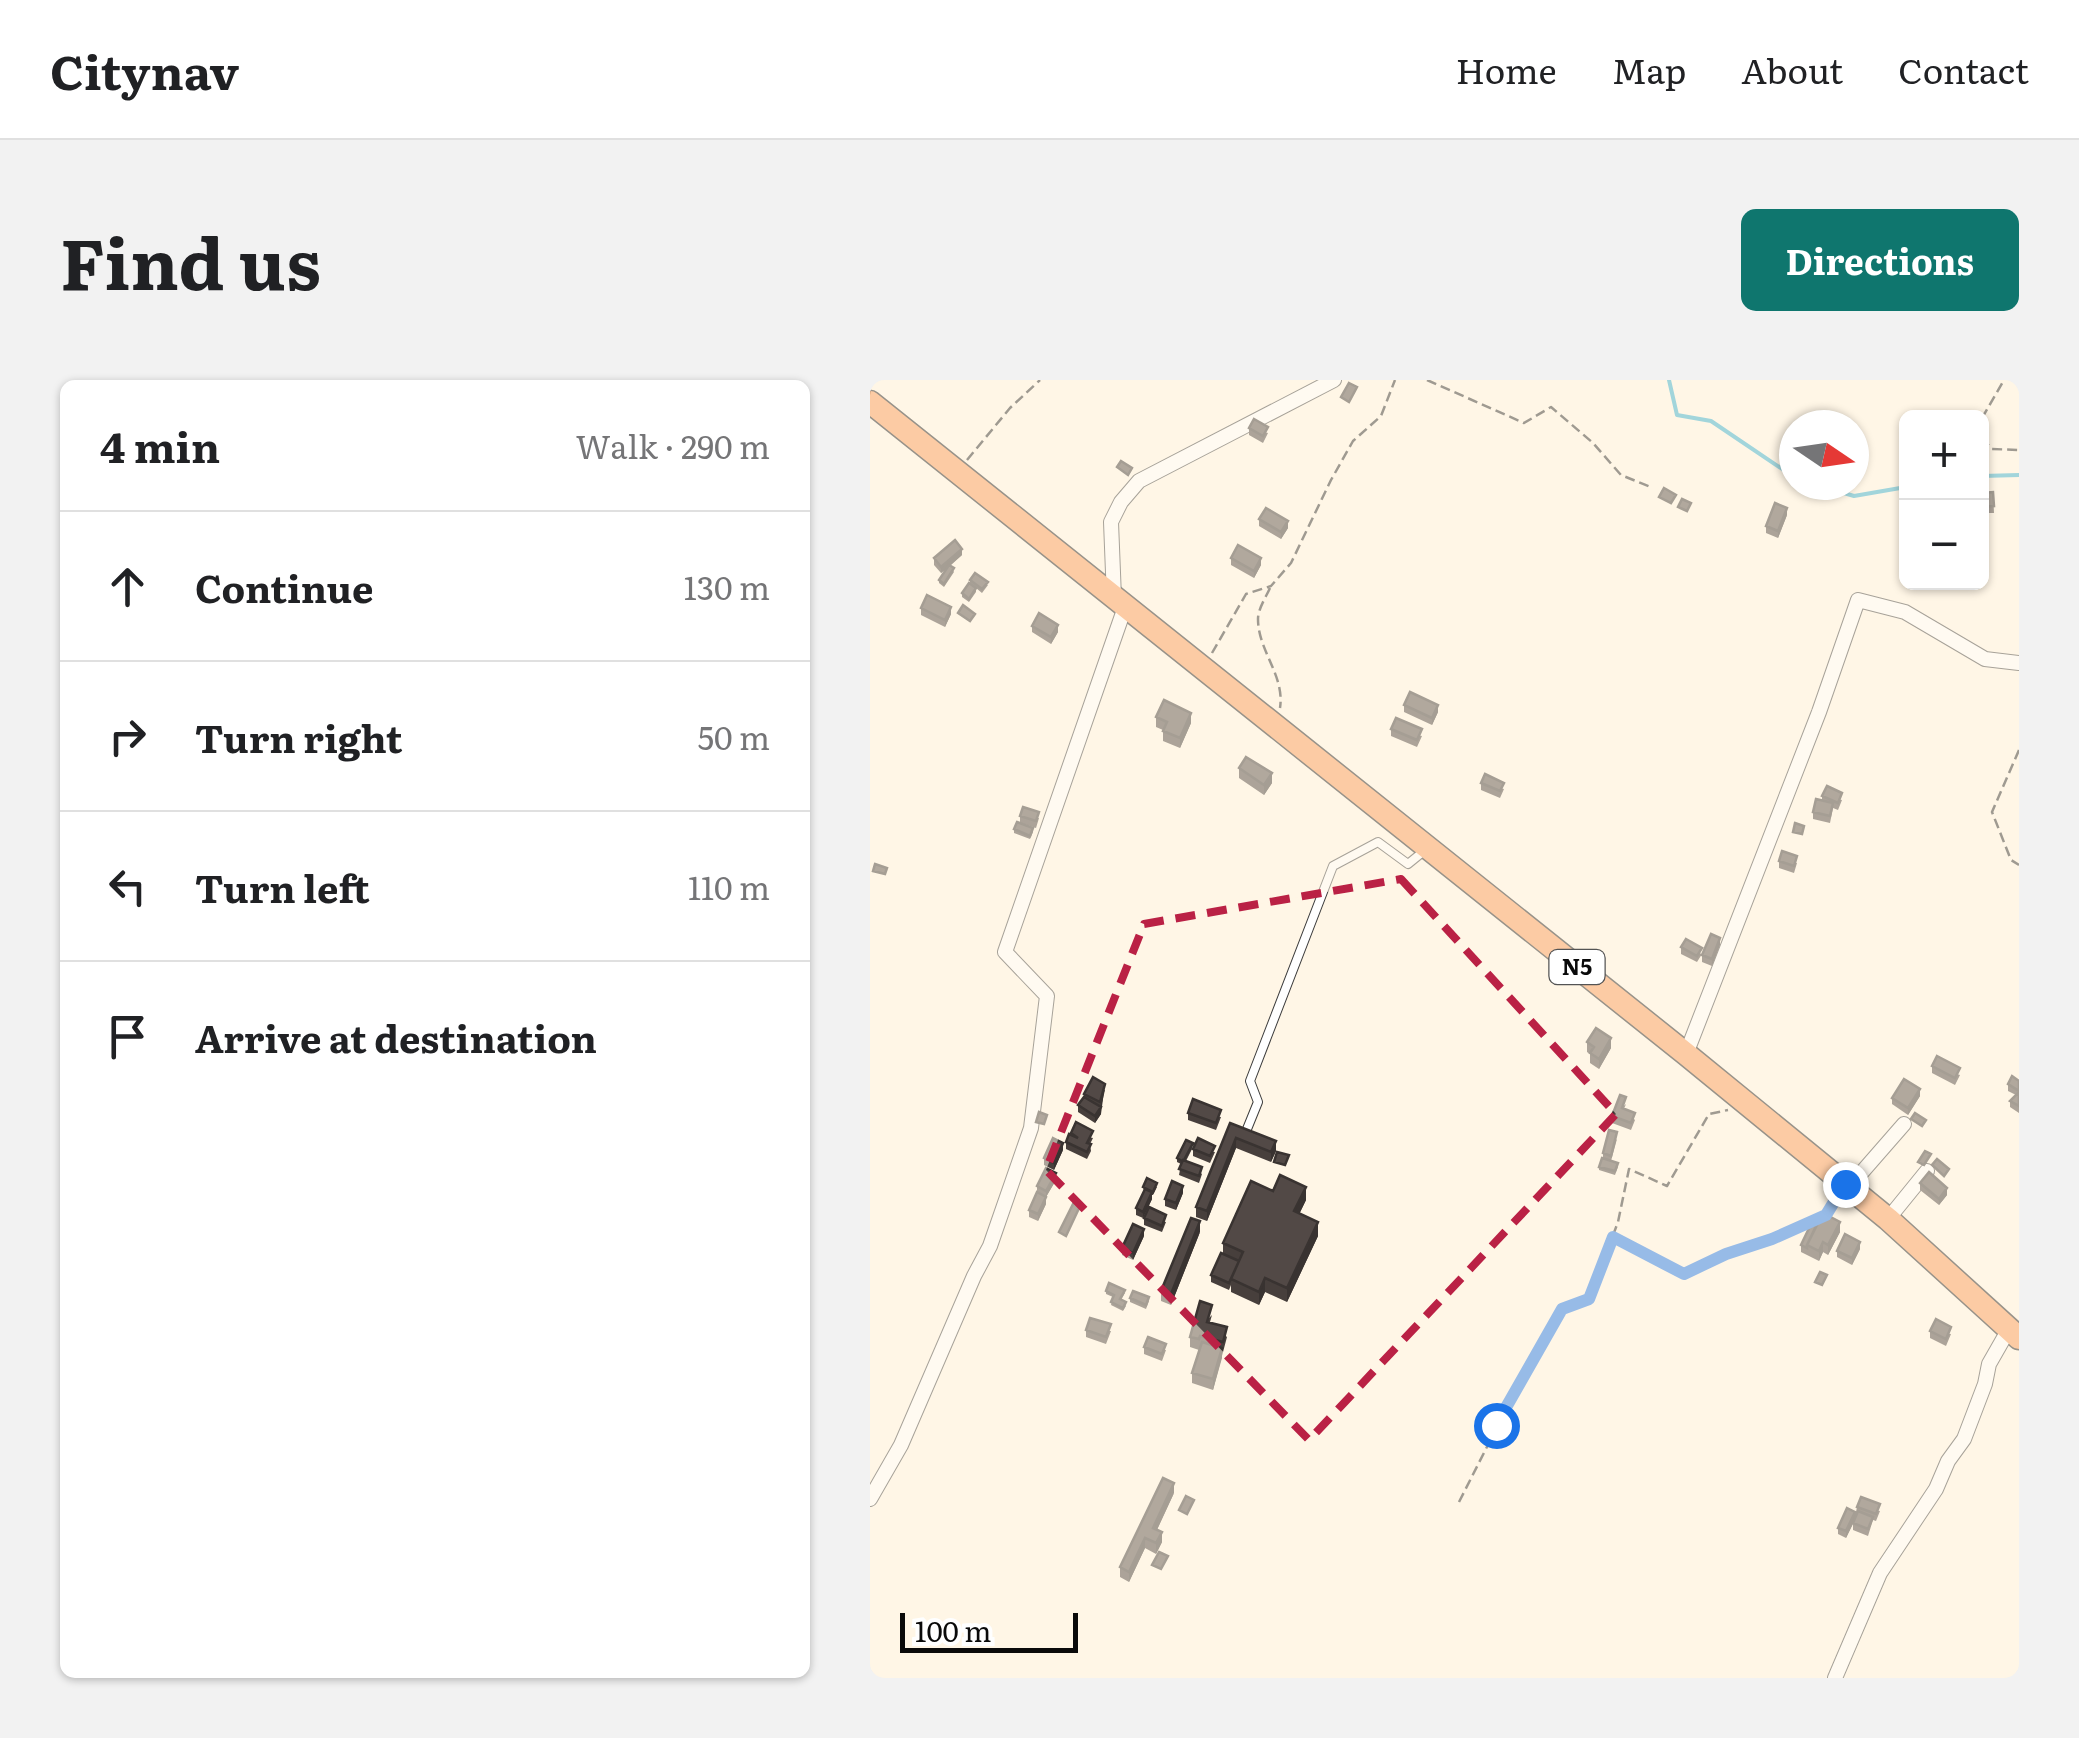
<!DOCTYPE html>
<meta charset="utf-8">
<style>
:root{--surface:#fff;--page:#f2f2f2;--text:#202124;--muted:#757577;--line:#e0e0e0;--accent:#0f766e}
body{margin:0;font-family:Literata,serif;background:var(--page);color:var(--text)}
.controls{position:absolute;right:30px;top:30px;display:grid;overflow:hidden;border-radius:15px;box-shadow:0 2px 8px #0004}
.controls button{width:90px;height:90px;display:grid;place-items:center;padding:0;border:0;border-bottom:2px solid var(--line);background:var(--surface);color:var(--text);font:50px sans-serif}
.compass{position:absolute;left:909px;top:30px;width:90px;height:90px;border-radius:50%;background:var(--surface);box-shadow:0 2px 8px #0004;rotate:103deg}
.scale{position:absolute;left:30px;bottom:25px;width:178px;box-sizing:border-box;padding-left:10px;border:5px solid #0a0a0a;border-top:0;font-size:28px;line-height:35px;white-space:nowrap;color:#0a0a0a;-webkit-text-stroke:8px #fff;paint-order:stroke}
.stop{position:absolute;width:30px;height:30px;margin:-22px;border:8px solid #1a73e8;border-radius:50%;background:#fff}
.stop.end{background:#1a73e8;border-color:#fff;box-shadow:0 2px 10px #0008}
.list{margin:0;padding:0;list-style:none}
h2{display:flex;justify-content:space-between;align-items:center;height:130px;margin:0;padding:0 40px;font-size:42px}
h2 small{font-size:32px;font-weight:400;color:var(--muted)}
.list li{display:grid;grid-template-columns:65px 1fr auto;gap:30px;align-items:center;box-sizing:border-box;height:150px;padding:0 40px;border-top:2px solid var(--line)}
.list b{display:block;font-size:38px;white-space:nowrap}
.list em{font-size:32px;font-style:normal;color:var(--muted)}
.icon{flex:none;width:55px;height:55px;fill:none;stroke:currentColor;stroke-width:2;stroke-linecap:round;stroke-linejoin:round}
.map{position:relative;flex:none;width:1149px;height:1298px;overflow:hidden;border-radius:15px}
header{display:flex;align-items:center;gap:60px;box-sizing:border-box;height:140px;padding:0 50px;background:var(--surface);border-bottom:2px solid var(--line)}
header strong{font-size:48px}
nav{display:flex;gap:55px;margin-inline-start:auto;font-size:35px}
.intro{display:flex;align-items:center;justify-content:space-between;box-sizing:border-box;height:240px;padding:0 60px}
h1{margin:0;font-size:70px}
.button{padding:25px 45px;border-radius:15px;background:var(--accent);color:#fff;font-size:35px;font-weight:700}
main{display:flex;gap:60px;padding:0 60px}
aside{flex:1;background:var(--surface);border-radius:15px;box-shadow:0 2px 8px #0004}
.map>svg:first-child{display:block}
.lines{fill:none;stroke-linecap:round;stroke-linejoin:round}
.stream{stroke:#31adcf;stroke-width:4}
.service-casing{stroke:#3d3d3d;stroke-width:10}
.minor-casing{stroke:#3d3d3d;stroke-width:16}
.trunk-casing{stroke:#1b1b1b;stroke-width:25}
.path{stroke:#2c2c2c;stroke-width:2.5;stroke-dasharray:10 5;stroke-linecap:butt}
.service{stroke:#fff;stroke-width:8}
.minor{stroke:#fff;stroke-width:14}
.trunk{stroke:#f99854;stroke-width:22}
.wall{fill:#473f3c}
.shaded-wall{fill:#393331}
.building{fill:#524946;stroke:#393331;stroke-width:2.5}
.route{stroke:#1a73e8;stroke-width:12}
.marked{fill:none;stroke:#ba2145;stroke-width:8;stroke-dasharray:20 12;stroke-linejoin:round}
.labels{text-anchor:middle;stroke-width:10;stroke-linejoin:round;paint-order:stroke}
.shield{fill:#fff;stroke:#545454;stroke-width:2.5}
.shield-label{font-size:22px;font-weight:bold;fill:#0a0a0a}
</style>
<header>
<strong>Citynav</strong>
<nav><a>Home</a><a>Map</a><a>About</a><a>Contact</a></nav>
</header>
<div class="intro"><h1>Find us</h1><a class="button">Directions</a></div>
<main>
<aside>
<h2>4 min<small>Walk · 290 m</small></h2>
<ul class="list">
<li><svg class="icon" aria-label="ahead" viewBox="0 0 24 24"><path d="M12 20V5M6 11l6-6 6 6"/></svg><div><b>Continue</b></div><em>130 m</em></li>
<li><svg class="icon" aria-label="right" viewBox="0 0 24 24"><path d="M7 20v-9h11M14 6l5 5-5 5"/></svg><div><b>Turn right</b></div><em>50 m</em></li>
<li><svg class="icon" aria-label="left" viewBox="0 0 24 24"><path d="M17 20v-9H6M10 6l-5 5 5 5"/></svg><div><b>Turn left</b></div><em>110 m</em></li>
<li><svg class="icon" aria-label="arrive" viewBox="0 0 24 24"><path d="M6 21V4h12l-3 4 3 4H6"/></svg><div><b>Arrive at destination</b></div></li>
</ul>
</aside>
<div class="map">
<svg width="1149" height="1298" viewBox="0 0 1149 1298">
<rect width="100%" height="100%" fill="#fff6e6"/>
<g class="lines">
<path class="stream" d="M799,0l8,35 34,6 83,56
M1112,96l37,-1
M947,105l37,11 52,-9"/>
<g class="service-casing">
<path id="service" d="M375,754l13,-32 -8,-21 83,-215 45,-24 30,22 16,-13"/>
</g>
<g class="minor-casing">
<path id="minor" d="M244,218l-3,-76 10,-20 18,-21 195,-101
M816,674l133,-342 39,-112 47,12 80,47 34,4
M979,807l55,-63
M1018,839l39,-48
M0,1119l31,-54 73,-169 16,-30 41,-118 16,-132 -42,-44 120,-345
M965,1298l45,-105 56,-84 12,-28 16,-22 21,-55 4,-20 20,-35"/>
</g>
<g class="trunk-casing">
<path id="trunk" d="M0,22l816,652 202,165 131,119"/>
</g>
<path class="path" d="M557,0l97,43 27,-16 42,36 28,32 32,13
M1112,38l22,-38
M1112,58l10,11 27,1
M97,80l43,-52 30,-28
M400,208c-4,9 -12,21 -12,31 0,32 27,56 22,89
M342,273l34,-59 25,-8 20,-23 40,-83 22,-39 28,-25 14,-36
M1149,370l-27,62 19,48 8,5
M745,858l69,36 42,-20 80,-29 20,-10 10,-17
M589,1122l69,-136 35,-57 26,-10 29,-77 11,-53 38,17 42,-72 19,-4"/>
<use href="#service" class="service"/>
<use href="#minor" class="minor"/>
<use href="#trunk" class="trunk"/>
</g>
<path class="wall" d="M379,48l19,5 -5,10 -14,-8z
M1123,112l1,21h-12v-20z
M917,135l-9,23 -12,-5v-7z
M389,139l29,9 -7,11 -22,-13z
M92,175l-12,11 4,6 -10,15 -5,-4v-3l7,-11 -5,4 -7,-8v-7z
M361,178l30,7 -7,13 -23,-13z
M100,200l18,5 -6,8 -6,-5v4l-7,10 -7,-5v-4l8,-9z
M51,228l30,6 -6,13 -24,-12z
M162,246l26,6 -7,12 -19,-12z
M534,325l34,7 -6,13 -28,-13z
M286,337l35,6 -11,25 -17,-7v-11l-7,-3z
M521,349l31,7 -5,11 -26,-11z
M369,388l33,15 -8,12 -25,-17z
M611,403l23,6 -4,9 -19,-8z
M952,416l20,4 -4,10 -5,-2 -3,15 -17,-4v-7l9,-11z
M150,436l19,2 -3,10 -15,-5 12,9 -3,7 -16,-6v-4l6,-6z
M909,481l18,2 -3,10 -15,-5z
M850,565l-8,21 -10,-4v-7z
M811,567l21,7 -5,8 -16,-8z
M717,662l24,6 -12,21 -9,-6v-9l-3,-2z
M1062,686l28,9 -5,10 -23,-12z
M1149,701v32l-9,-6v-6l6,-6 -8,-4v-7z
M235,710l-4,17v7l-6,9 -17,-11v-7l6,-8v-3z
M1050,716l-12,19 -16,-11v-6z
M756,724l-2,5 11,11 -4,10 -19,-7v-7z
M318,733l33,4 -5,13 -28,-10z
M360,743l46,28 -5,11 -35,-14 -29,73 -11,-4v-10z
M201,753l22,5 -3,6 1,7 -4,8 -21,-10v-7z
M747,759l-6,22 7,6 -3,8 -16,-5v-3l4,-9v-5z
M323,767l-7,14 16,13 -3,9 -20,-8 2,-11 -4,-2v-4z
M323,769l22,3 -5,11 -17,-7z
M193,770l-9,20 -10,-5v-7z
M186,800l-10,17v7l-8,17 -9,-4v-7l8,-17v-7z
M1050,803l27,12 -8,10 -19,-15z
M273,807h14l-4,8h-1v4l-9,19 -7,-3v-7l8,-17z
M403,811l33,9 -7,14 19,22 -31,66 -22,-10 -6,13 -28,-13v-7l-2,5 -18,-8v-7l12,-21v-11z
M313,813l-7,17 -11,-4v-7z
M274,838l22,4 -4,10 -18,-7z
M946,846l24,6 -12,23 -5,-3 -4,9 -18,-9v-7z
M330,852l-29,73 -10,-4v-10z
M274,856l-11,24 -11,-5v-7z
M990,869l-8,16 -15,-8v-6z
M236,911l19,2 -4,7 5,6 -3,5 -12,-6 2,-8 -7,-3z
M260,918l19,3 -3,8 -16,-7z
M342,935l-2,7 17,15 -14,53 -21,-7v-10l7,-23 -9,-3v-10z
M216,950l25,1 -5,13 -20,-7z
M1060,951l21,3 -5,12 -16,-8z
M274,967l22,3 -4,11 -18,-7z
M304,1113l-17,37 5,12 -6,12 -11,-6 -16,34 -9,-5v-10z
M987,1127l23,4 -4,10 -3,-1 -5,16 -15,-6v-6l-7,14 -8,-4v-6l17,-11z"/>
<path class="shaded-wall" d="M917,128v7l-9,23v-7z
M418,141v7l-7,11v-7z
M92,169v6l-21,18v-6z
M391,178v7l-7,13v-7z
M81,227v7l-6,13v-7z
M188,245v7l-7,12v-7z
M568,325v7l-6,13v-7z
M321,333v10l-11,25v-10z
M402,393v10l-8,12v-10z
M850,558v7l-8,21v-7z
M741,658v10l-12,21v-10z
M235,704l-4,30 -6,9v-7l5,-8z
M1050,709v7l-12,19v-7z
M366,758v10l-29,73v-10z
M406,761v10l-5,11v-10z
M193,763v7l-9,20v-7z
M186,793v7l-10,17v7l-8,17v-7l8,-17v-6z
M313,806v7l-7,17v-7z
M436,807v13l-12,25v-14z
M1077,808v7l-8,10v-6z
M282,812v7l-9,19v-6z
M330,841v11l-29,73v-11z
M448,842v14l-31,66v-14z
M970,842v10l-12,23v-10z
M274,849v7l-11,24v-7z
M953,862v10l-4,9v-10z
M990,862v7l-8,16v-7z
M395,898v14l-6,13v-13z
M352,968v10l-9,32v-11z
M304,1103v10l-21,45v-10z
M985,1132v7l-9,19v-7z
M292,1152v10l-6,12v-11z
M275,1158v10l-16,34v-10z"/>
<path class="building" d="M479,3l8,4 -8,15 -8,-5z
M384,39l14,8 -5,9 -14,-8z
M251,81l11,7 -4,7 -11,-8z
M794,108l12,7 -5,8 -12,-6z
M1123,112l1,14 -12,1v-14z
M812,119l9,4 -4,8 -9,-4z
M905,123l12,5 -9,23 -12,-5z
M396,128l22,13 -7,11 -22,-13z
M85,160l7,9 -21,18 -7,-9z
M368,165l23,13 -7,13 -23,-13z
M79,185l5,3 -10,16 -5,-4z
M105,193l13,9 -6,7 -12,-9z
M99,203l7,5 -7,11 -7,-6z
M57,215l24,12 -6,13 -24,-12z
M93,225l12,9 -5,7 -12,-8z
M169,233l19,12 -7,12 -19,-11z
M540,312l28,13 -6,13 -28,-13z
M294,320l27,13 -11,25 -17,-7 4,-9 -11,-5z
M526,338l26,11 -5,11 -26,-11z
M376,377l26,16 -8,12 -25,-17z
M615,394l19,9 -4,8 -19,-8z
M957,406l15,7 -4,10 -16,-7z
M946,419l17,4 -3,13 -17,-4z
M153,427l16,5 -3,9 -16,-5z
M147,442l16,6 -3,8 -16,-7z
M925,443l9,3 -2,8 -9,-2z
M912,471l15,5 -3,10 -15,-5z
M5,484l12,4 -2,6 -12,-3z
M841,554l9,4 -8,21 -10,-4z
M816,559l16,9 -5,8 -16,-9z
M726,648l15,10 -12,21 -9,-6 4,-6 -7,-5z
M1067,676l23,12 -5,10 -23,-12z
M1142,696l7,5v10l-11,-7z
M223,697l12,7 -5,18 -16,-8z
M1034,699l16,10 -12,19 -16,-10z
M1149,712v14l-9,-5z
M750,715l6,2 -4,11 13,5 -4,10 -19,-7z
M214,717l17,10 -6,9 -17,-11z
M323,719l28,11 -5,13 -28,-10z
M169,732l8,3 -3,9 -8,-2z
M1045,733l11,7 -4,6 -11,-7z
M206,742l17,9 -6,12 4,1 -4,8 -21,-10 3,-8 9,4 -7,-5z
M360,743l46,18 -5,11 -35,-14 -29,73 -11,-4z
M739,750l8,2 -6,24 -8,-3z
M183,758l10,5 -9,20 -10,-5z
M328,758l17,8 -5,10 -17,-7z
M316,760l7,3 -9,17 -2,1 -5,-3z
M1055,771l6,3 -7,11 -6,-3z
M407,772l12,3 -4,10 -11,-3z
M732,778l16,5 -3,8 -16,-4z
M1067,779l12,10 -5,7 -12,-11z
M313,780l19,7 -3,9 -20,-7z
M176,788l10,5 -10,18 -9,-5z
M1059,792l18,16 -8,11 -19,-16z
M410,795l26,12 -12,24 24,11 -31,66 -22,-10 -6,14 -28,-13 12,-27 -20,-9 28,-62 22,10z
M277,798l10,5 -4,9 -10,-5z
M302,801l11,5 -7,17 -11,-4z
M275,809l7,3 -9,20 -7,-4z
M167,812l9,5 -8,17 -9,-4z
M205,820l6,4 -15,32 -7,-4z
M279,827l17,8 -4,11 -18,-8z
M953,833l17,9 -12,23 -5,-3 -4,9 -12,-6z
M321,838l9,3 -29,73 -10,-3z
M263,844l11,5 -11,24 -11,-5z
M941,844l5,2 -9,19v3l-6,-3z
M975,854l15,8 -8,16 -15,-7z
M351,873l18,8 -10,22 -18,-8z
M950,892l7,3 -5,10 -7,-3z
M239,903l16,7 -5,9 6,3 -3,6 -12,-6 3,-7 -8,-4z
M263,911l16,6 -3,8 -16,-7z
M330,921l12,4 -5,17 20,5 -4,15 -23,-6 -1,3 -9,-2z
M220,938l21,6 -5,13 -20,-7z
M1066,939l15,8 -5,12 -16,-8z
M278,957l18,7 -4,10 -18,-7z
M332,962l20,6 -9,31 -21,-6z
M293,1098l11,5 -21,45 9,4 -6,11 -11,-5 -16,34 -9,-5z
M316,1116l8,4 -7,14 -8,-4z
M991,1117l19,7 -4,10 -19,-7z
M977,1128l8,4 -9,19 -8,-3z
M988,1131l15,6 -5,12 -15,-6z
M289,1172l9,4 -7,13 -9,-4z"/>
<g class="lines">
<path class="route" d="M626,1045l66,-116 27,-10 24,-62 71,37 42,-20 46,-15 54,-24 19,-31"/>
</g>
<path d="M0 0H1149V1298H0ZM531,499l215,235 -307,326 -263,-270 98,-246z" fill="#fff6e6" fill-opacity=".55" fill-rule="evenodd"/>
<path class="marked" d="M531,499l215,235 -307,326 -263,-270 98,-246z"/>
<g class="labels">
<rect class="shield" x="679.5" y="570" width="55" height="34" rx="8"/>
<g class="shield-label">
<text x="707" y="595">N5</text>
</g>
</g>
</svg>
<div class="controls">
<button>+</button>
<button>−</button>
</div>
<svg class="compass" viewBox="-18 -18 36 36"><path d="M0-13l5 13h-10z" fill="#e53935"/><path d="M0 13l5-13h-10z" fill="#757577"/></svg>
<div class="scale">100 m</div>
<div class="stop" style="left:626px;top:1045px"></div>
<div class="stop end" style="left:975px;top:804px"></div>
</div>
</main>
